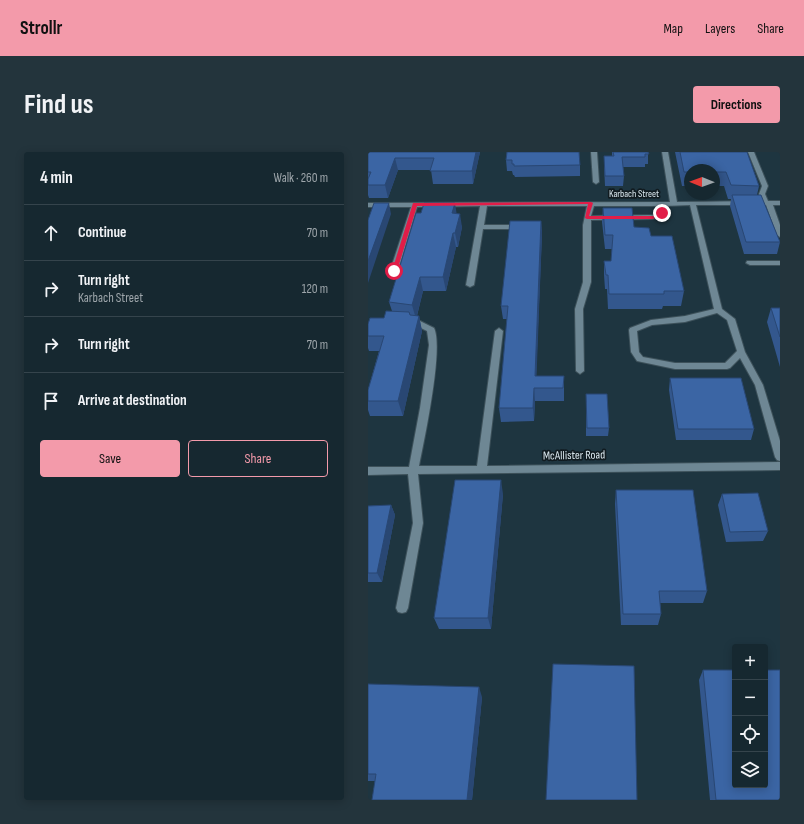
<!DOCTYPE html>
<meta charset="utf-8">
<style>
:root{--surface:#162830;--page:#23343c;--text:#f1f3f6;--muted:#9ea6ab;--line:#35444c;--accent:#f39aaa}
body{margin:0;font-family:"Sofia Sans Condensed",sans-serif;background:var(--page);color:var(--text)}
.controls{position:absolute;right:12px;bottom:12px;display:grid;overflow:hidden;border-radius:4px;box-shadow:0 2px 10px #0003}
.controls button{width:36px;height:36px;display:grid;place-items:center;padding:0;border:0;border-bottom:1px solid var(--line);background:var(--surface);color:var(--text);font:20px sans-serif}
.compass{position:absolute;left:316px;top:12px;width:36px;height:36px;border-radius:50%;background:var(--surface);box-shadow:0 2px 10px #0003;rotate:271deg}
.stop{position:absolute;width:12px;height:12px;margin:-9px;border:3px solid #e11d48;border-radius:50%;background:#fff}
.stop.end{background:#e11d48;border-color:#fff;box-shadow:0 1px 4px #0008}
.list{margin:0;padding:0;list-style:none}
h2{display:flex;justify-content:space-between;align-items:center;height:52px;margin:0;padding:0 16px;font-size:17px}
h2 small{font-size:13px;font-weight:400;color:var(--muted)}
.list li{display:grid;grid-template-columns:26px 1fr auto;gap:12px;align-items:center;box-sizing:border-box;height:56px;padding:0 16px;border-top:1px solid var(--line)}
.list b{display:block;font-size:15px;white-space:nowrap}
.list p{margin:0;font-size:13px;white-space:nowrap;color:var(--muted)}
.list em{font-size:13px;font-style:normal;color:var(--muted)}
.actions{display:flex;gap:8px;padding:12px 16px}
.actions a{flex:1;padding:9px 0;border:1px solid var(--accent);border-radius:4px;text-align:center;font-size:14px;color:var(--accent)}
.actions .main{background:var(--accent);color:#111}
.icon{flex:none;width:22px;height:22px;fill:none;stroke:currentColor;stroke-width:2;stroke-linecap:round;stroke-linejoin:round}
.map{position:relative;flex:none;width:412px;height:648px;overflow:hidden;border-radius:4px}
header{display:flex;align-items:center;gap:24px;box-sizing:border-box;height:56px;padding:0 20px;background:var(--accent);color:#111}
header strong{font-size:19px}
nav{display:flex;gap:22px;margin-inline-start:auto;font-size:14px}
.intro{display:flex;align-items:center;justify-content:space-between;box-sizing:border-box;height:96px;padding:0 24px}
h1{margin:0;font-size:28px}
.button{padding:10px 18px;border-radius:4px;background:var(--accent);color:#111;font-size:14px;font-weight:700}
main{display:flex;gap:24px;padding:0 24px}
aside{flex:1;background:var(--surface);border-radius:4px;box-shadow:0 2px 10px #0003}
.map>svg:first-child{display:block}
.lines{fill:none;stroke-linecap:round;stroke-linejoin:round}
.minor-casing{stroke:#3d515a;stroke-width:2}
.minor{fill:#6e8794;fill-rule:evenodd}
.wall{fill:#33578d}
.shaded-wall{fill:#294773}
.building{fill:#3b65a4;stroke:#294773}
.route{fill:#e11d48}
.labels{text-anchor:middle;stroke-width:3.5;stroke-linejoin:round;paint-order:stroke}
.far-street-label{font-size:10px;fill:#dbe8ef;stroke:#111b20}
.street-label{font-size:12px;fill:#dbe8ef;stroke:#111b20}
</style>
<header>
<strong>Strollr</strong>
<nav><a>Map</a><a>Layers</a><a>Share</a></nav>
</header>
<div class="intro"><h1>Find us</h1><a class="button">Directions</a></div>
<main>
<aside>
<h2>4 min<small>Walk · 260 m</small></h2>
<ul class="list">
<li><svg class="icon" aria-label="ahead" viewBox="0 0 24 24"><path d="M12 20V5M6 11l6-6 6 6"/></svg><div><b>Continue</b></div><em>70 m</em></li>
<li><svg class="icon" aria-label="right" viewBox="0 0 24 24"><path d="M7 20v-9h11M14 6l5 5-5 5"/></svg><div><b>Turn right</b><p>Karbach Street</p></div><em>120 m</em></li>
<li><svg class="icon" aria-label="right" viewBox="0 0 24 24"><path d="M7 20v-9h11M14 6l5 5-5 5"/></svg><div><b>Turn right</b></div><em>70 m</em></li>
<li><svg class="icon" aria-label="arrive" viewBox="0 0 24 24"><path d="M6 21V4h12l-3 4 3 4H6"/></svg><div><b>Arrive at destination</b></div></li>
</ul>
<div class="actions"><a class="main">Save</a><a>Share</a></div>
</aside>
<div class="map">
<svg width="412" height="648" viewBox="0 0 412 648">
<rect width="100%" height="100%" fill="#1e3540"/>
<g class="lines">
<g class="minor-casing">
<path id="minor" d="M223,0h6l2,30 -3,2 -3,-2z
M294,0h6l9,50 84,-1 -2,-7 3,-8 -14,-34h6l14,34 -3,8 3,7h12v4h-7l7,20v12l-3,-2 -11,-30h-70l26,104 13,10 10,33 18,33 17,56v20l-3,-1 -2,-3 -20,-72 -15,-27 -10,10 -3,1h-52l-38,-8 -6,-9 -2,-22 1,-2 21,-8 34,-4 29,-7 -24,-104 -25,1 -1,8 -11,5 -62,1v62l-8,27 1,62 -4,3 -4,-3 -1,-62 8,-27v-57l4,-19h-100l-3,19h38l3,2 -3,2h-39l-9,56 -4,2 -4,-2 14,-79 -63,1 -19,64 -4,2 -4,-2 21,-64h-43v-4l302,-1zM226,54h64l1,6 -7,3 -61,1zM349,161l10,7 10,31 -12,12h-50l-32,-6 -4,-5 -2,-21 15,-6 33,-3z
M379,109h33v4h-30l-4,-2z
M40,167l12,2 14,7c10,20 -10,113 -15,138h58l18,-135 4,-3 4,3 -16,135 293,-4v8l-362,4 5,49 -15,85 -2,4 -4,1 -4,-1 -2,-4 17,-85 -5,-49 -40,1v-8h41l11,-59 9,-63 -2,-14 -12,-6 -10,-1v-4z"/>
</g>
<use href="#minor" class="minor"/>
</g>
<path class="wall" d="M0,0h112l-7,32h-40l-2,-14h-33l-10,28h-19l-1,-3z
M139,0l73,13v11l-65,1 -1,-2h-1l-1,-4h-5l-1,-11z
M244,0h36v12h-3v3h-22l1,9 -1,10h-18l-1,-20v-10h8z
M307,0h72l12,34 -2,9 23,47 -3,12h-33l-14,-48 1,-7h-3l-4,-13h-10v-16h-24v16h-8z
M235,56l31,19 17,9 33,55 -3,15h-18l-1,3h-54l-1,-20h-2l-1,-14v-14h7l1,-12h-7l-3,-27z
M88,61l6,14 -4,20h-2l-10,44h-23l-6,25h2l3,15 -19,85h-33l-2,-6v-20l11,-39h-10l-1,-3v-24l16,-6 8,-7 -3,-9z
M173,69l1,13 -6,142h28v25h-29l-1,20 -33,1 -2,-14 8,-89h-4l-2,-13z
M403,156h9v59l-13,-45z
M302,226l84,51 -3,11h-75l-7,-50z
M218,250l23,26 -1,8h-22z
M248,338l91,101 -4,12h-43l1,11 -3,11h-37l-6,-121z
M135,342l-12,135h-52l-5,-11z
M354,342l46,37 -5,10 -37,1 -8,-37z
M23,353l4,10 -13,67h-14v-76z
M335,518l77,130h-70l-11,-120z
M0,532l114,13 -10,103h-100l3,-19h-7z"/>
<path class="shaded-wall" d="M108,0h4l-7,32 -1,-13z
M27,6l3,12 -10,28 -3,-13z
M21,51l2,11 -23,69v-22z
M87,51l2,13 -5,-3z
M92,62l2,13 -4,20 -3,-14z
M173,69l1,13 -6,156 -1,-14z
M85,81l3,14 -10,44 -3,-14z
M52,125l3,14 -7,28 -4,-14z
M51,164l3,15 -19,85 -5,-15z
M166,236l1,13 -1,20 -1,-13z
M133,328l2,14 -12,135 -3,-11z
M23,353l4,10 -13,67 -5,-9z
M111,535l3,10 -10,103h-5z"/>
<path class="building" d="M0,0h108l-4,19h-42l4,-13h-39l-10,27h-17v-6l3,-7h-3z
M139,0h72l1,13 -66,1v-2h-2v-4h-6z
M245,0h35l1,2h-4v3h-23l2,19h-19l-1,-20h10z
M312,0h67l12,34 -28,-1 -5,-13h-12v-2h-24v2h-6z
M364,43h29l19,47h-34z
M6,51h15l-21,58v-41z
M56,51h31l-3,10 8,1 -5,19h-2l-10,44h-23l-8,28 -23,-3 27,-89h5z
M235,56h29l2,19 15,1 2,8h21l12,55h-20v3h-55l-1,-19h-2l-2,-14h7l2,-26h-8z
M142,69h31l-6,155h29l-1,12h-29l-1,20h-34l9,-102h-7z
M403,156h9v29z
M18,159l23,1 1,3 9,1 -21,85h-30v-11l16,-54h-16v-12l2,-6h14z
M302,226h71l13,51h-76z
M218,242h21l2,34h-22z
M87,328h46l-13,138h-54z
M248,338h77l14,101h-48l2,23h-38z
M390,341l10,38 -38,1 -8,-38z
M23,353l-14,68h-9v-67z
M185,512l81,2 3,134h-91z
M335,518h32v115h30v-115h15v130h-64z
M0,532l111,3 -12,113h-95l4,-26h-8z"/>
<path class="route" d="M223,50l2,1 -4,13h64l7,-4 4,1 -11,6h-66l-2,-1 3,-14 -171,2 -20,65 -3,1 -2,-1 21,-68z"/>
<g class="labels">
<g class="far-street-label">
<text x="266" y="45">Karbach Street</text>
</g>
<g class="street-label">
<text transform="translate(206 303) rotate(-1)" y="4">McAllister Road</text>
</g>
</g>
</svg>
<div class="controls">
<button>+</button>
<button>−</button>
<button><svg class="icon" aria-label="locate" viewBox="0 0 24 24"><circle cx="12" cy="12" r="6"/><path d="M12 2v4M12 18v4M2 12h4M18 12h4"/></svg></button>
<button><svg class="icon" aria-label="layers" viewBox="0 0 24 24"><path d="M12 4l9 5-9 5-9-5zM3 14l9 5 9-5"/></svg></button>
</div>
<svg class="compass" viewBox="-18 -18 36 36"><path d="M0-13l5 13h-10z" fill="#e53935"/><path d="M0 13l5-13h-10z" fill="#9ea6ab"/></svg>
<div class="stop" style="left:26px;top:119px"></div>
<div class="stop end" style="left:294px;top:61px"></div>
</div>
</main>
